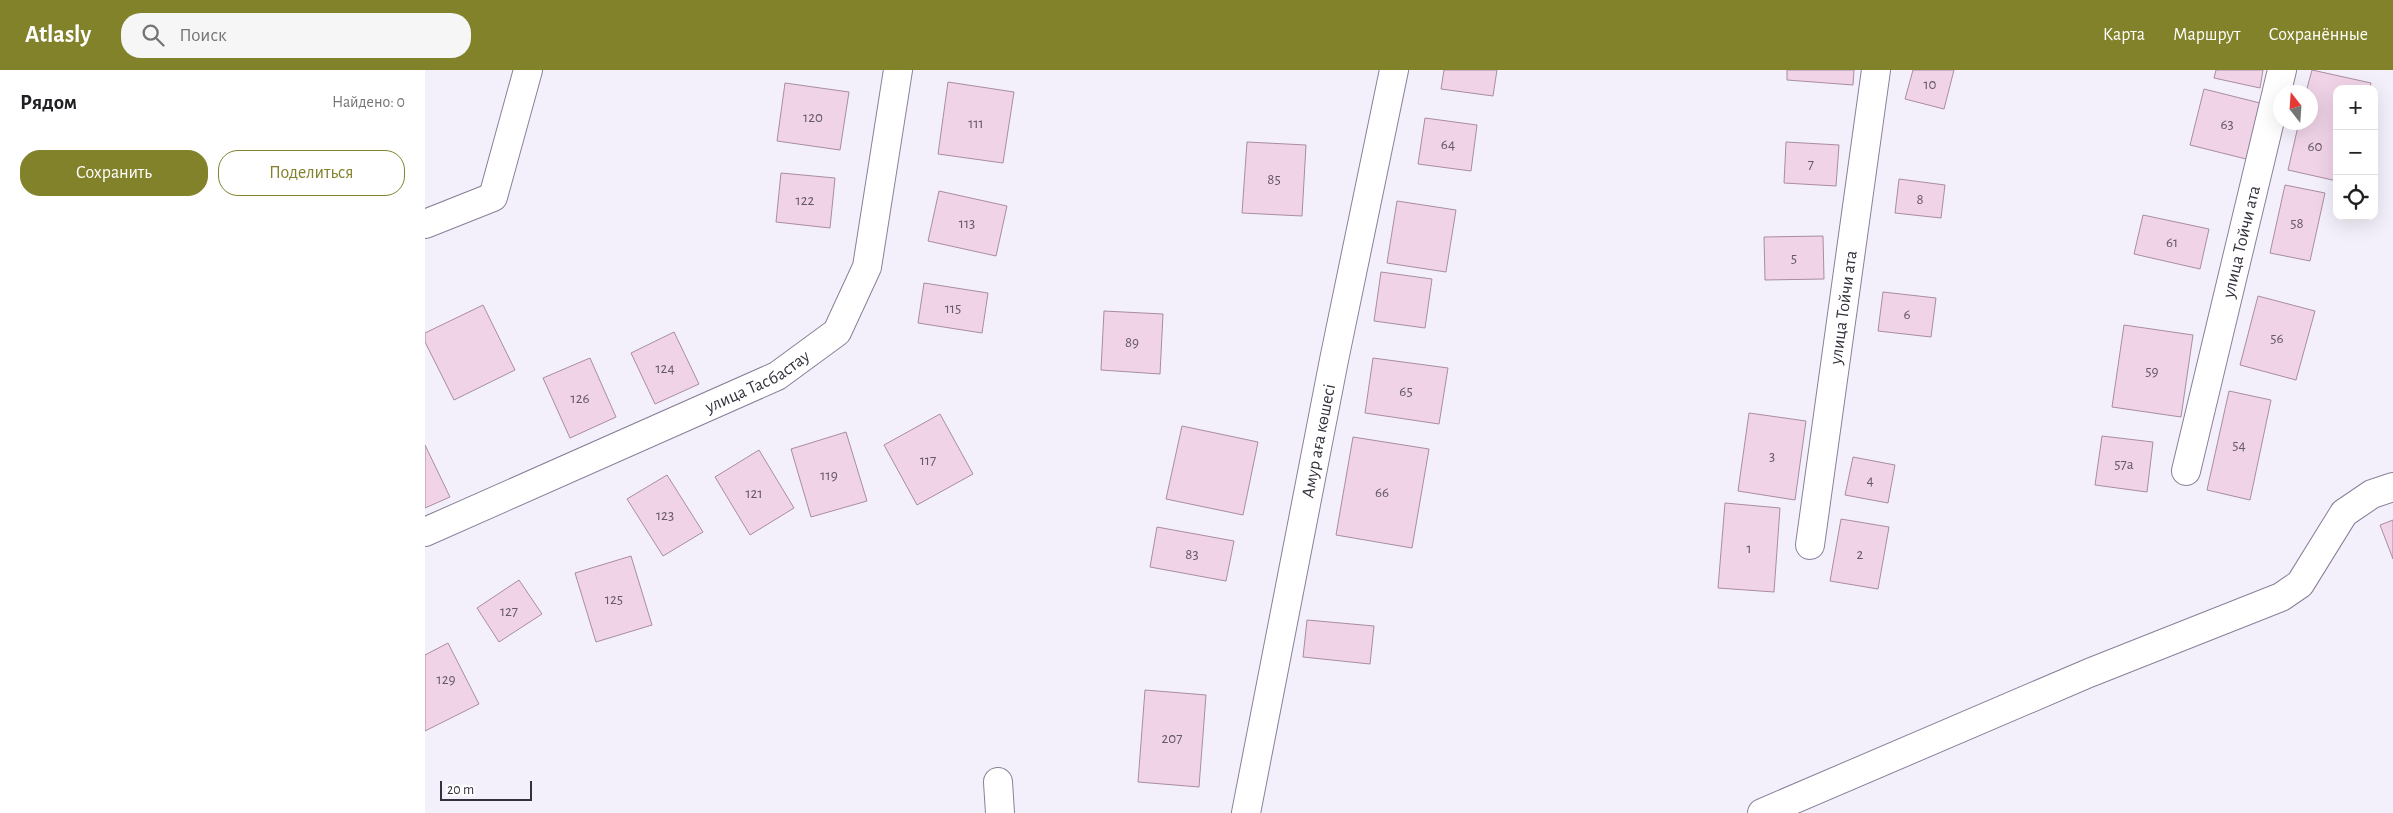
<!DOCTYPE html>
<html lang="ru">
<meta charset="utf-8">
<style>
:root{--surface:#fff;--page:#f6f6f6;--text:#202124;--muted:#757577;--line:#e0e0e0;--accent:#82822b}
body{margin:0;font-family:"Alegreya Sans",sans-serif;background:var(--page);color:var(--text)}
.controls{position:absolute;right:15px;top:15px;display:grid;overflow:hidden;border-radius:10px;box-shadow:0 5px 20px #0002}
.controls button{width:45px;height:45px;display:grid;place-items:center;padding:0;border:0;border-bottom:1px solid var(--line);background:var(--surface);color:var(--text);font:25px sans-serif}
.compass{position:absolute;left:1848px;top:15px;width:45px;height:45px;border-radius:50%;background:var(--surface);box-shadow:0 5px 20px #0002;rotate:343deg}
.scale{position:absolute;left:15px;bottom:12px;width:92px;box-sizing:border-box;padding-left:5px;border:2px solid #35303c;border-top:0;font-size:14px;line-height:18px;white-space:nowrap;color:#35303c;-webkit-text-stroke:4px #fff;paint-order:stroke}
.list{margin:0;padding:0;list-style:none}
h2{display:flex;justify-content:space-between;align-items:center;height:65px;margin:0;padding:0 20px;font-size:21px}
h2 small{font-size:16px;font-weight:400;color:var(--muted)}
.actions{display:flex;gap:10px;padding:15px 20px}
.actions a{flex:1;padding:11px 0;border:1px solid var(--accent);border-radius:20px;text-align:center;font-size:18px;color:var(--accent)}
.actions .main{background:var(--accent);color:#fff}
.icon{flex:none;width:28px;height:28px;fill:none;stroke:currentColor;stroke-width:2;stroke-linecap:round;stroke-linejoin:round}
.map{position:relative;flex:none;width:1968px;height:743px;overflow:hidden}
header{display:flex;align-items:center;gap:30px;box-sizing:border-box;height:70px;padding:0 25px;background:var(--accent);color:#fff}
header strong{font-size:24px}
nav{display:flex;gap:28px;margin-inline-start:auto;font-size:18px}
.search{width:350px;height:45px;background:var(--page);display:flex;align-items:center;gap:12px;box-sizing:border-box;padding:0 18px;border-radius:20px;color:var(--muted);font-size:19px}
main{display:flex}
aside{flex:1;background:var(--surface)}
.map>svg:first-child{display:block}
.building{fill:#f0d3e7;stroke:#a88d9f}
.lines{fill:none;stroke-linecap:round;stroke-linejoin:round}
.minor-casing{stroke:#8a7f99;stroke-width:30}
.minor{stroke:#fff;stroke-width:28}
.labels{text-anchor:middle;stroke-width:4.5;stroke-linejoin:round;paint-order:stroke}
.number-label{font-size:15px;fill:#645967}
.street-label{font-size:18px;fill:#35303c;stroke:#fff}
</style>
<header>
<strong>Atlasly</strong>
<div class="search"><svg class="icon" aria-label="search" viewBox="0 0 24 24"><circle cx="10" cy="10" r="6"/><path d="M15 15l6 6"/></svg>Поиск</div>
<nav><a>Карта</a><a>Маршрут</a><a>Сохранённые</a></nav>
</header>
<main>
<aside>
<h2>Рядом<small>Найдено: 0</small></h2>
<ul class="list">
</ul>
<div class="actions"><a class="main">Сохранить</a><a>Поделиться</a></div>
</aside>
<div class="map">
<svg width="1968" height="743" viewBox="0 0 1968 743">
<rect width="100%" height="100%" fill="#f4f0fb"/>
<path class="building" d="M1019,0h53l-4,26 -52,-7z
M1362,0h67l-1,15 -66,-5z
M1488,0h41l-10,39 -39,-10z
M1791,0h47l-3,18 -46,-10z
M1887,0l59,13 -1,6h-33v92l-49,-11 11,-48h12v-30h-5z
M523,12l66,10 -11,71 -65,-9z
M360,13l64,9 -9,58 -63,-9z
M1779,19l60,15 -14,56 -60,-15z
M1000,48l52,7 -6,46 -53,-7z
M822,72l59,3 -4,71 -60,-3z
M1361,72l53,3 -3,41 -52,-3z
M356,103l54,5 -5,50 -54,-6z
M1474,109l46,6 -4,33 -46,-5z
M1860,115l40,8 -15,68 -40,-8z
M514,121l68,15 -11,50 -68,-15z
M972,131l59,9 -10,62 -59,-9z
M1718,145l66,14 -9,40 -66,-15z
M1398,166l1,43 -59,1 -1,-43z
M956,202l51,7 -7,49 -51,-7z
M499,213l64,10 -6,40 -64,-10z
M1458,222l53,6 -5,39 -53,-6z
M1833,226l57,15 -19,69 -56,-15z
M58,235l32,65 -61,30 -29,-58v-9z
M679,241l59,3 -3,60 -59,-4z
M1699,255l69,10 -12,82 -69,-10z
M249,262l25,52 -44,20 -24,-51z
M165,288l26,59 -46,21 -27,-60z
M948,288l75,10 -9,56 -74,-11z
M1804,321l42,9 -21,100 -43,-10z
M1324,343l57,8 -11,79 -57,-9z
M515,344l33,60 -56,31 -33,-60z
M757,356l76,16 -15,73 -77,-16z
M421,362l21,69 -56,16 -20,-68z
M1677,366l51,6 -6,50 -52,-7z
M928,367l76,12 -17,99 -76,-13z
M0,375l25,52 -25,11z
M334,380l35,58 -44,27 -35,-58z
M1428,387l42,8 -7,38 -43,-8z
M242,405l36,57 -40,24 -36,-57z
M1300,433l55,5 -6,84 -56,-4z
M1416,449l48,8 -11,62 -48,-8z
M1968,450v39l-13,-34z
M732,457l77,14 -8,40 -76,-14z
M206,486l21,69 -56,17 -21,-69z
M94,510l23,34 -43,28 -22,-34z
M882,550l67,6 -4,38 -67,-7z
M23,573l31,61 -54,27v-76z
M720,620l61,5 -7,92 -61,-5z"/>
<g class="lines">
<g class="minor-casing">
<g id="minor">
<path d="M0,154l68,-27 35,-127"/>
<path id="s1" d="M1761,401l96,-401"/>
<path id="s2" d="M0,462l352,-156 60,-44 30,-65 31,-197"/>
<path id="s3" d="M1385,475l66,-475"/>
<path d="M573,712l2,31"/>
<path id="s4" d="M821,743l88,-453 60,-290"/>
<path d="M1337,743l327,-140 192,-76 19,-13 44,-71 28,-19 21,-7"/>
</g>
</g>
<use href="#minor" class="minor"/>
</g>
<g class="labels">
<g class="number-label">
<text x="1505" y="19">10</text>
<text x="388" y="52">120</text>
<text x="551" y="58">111</text>
<text x="1802" y="59">63</text>
<text x="1023" y="79">64</text>
<text x="1890" y="81">60</text>
<text x="1386" y="99">7</text>
<text x="849" y="114">85</text>
<text x="1495" y="134">8</text>
<text x="380" y="135">122</text>
<text x="542" y="158">113</text>
<text x="1872" y="158">58</text>
<text x="1747" y="177">61</text>
<text x="1369" y="193">5</text>
<text x="528" y="243">115</text>
<text x="1482" y="249">6</text>
<text x="1852" y="273">56</text>
<text x="707" y="277">89</text>
<text x="240" y="303">124</text>
<text x="1727" y="306">59</text>
<text x="981" y="326">65</text>
<text x="155" y="333">126</text>
<text x="1814" y="380">54</text>
<text x="1347" y="391">3</text>
<text x="503" y="395">117</text>
<text x="1699" y="399">57а</text>
<text x="404" y="410">119</text>
<text x="1445" y="415">4</text>
<text x="957" y="427">66</text>
<text x="329" y="428">121</text>
<text x="240" y="450">123</text>
<text x="1324" y="483">1</text>
<text x="767" y="489">83</text>
<text x="1435" y="489">2</text>
<text x="189" y="534">125</text>
<text x="84" y="546">127</text>
<text x="21" y="614">129</text>
<text x="747" y="673">207</text>
</g>
<g class="street-label">
<text dy="6" stroke="none"><textPath href="#s1" startOffset="236">улица Тойчи ата</textPath></text>
<text dy="6" stroke="none"><textPath href="#s3" startOffset="240">улица Тойчи ата</textPath></text>
<text dy="6" stroke="none"><textPath href="#s2" startOffset="365">улица Тасбастау</textPath></text>
<text dy="6" stroke="none"><textPath href="#s4" startOffset="379">Амур аға көшесі</textPath></text>
</g>
</g>
</svg>
<div class="controls">
<button>+</button>
<button>−</button>
<button><svg class="icon" aria-label="locate" viewBox="0 0 24 24"><circle cx="12" cy="12" r="6"/><path d="M12 2v4M12 18v4M2 12h4M18 12h4"/></svg></button>
</div>
<svg class="compass" viewBox="-18 -18 36 36"><path d="M0-13l5 13h-10z" fill="#e53935"/><path d="M0 13l5-13h-10z" fill="#757577"/></svg>
<div class="scale">20 m</div>
</div>
</main>
